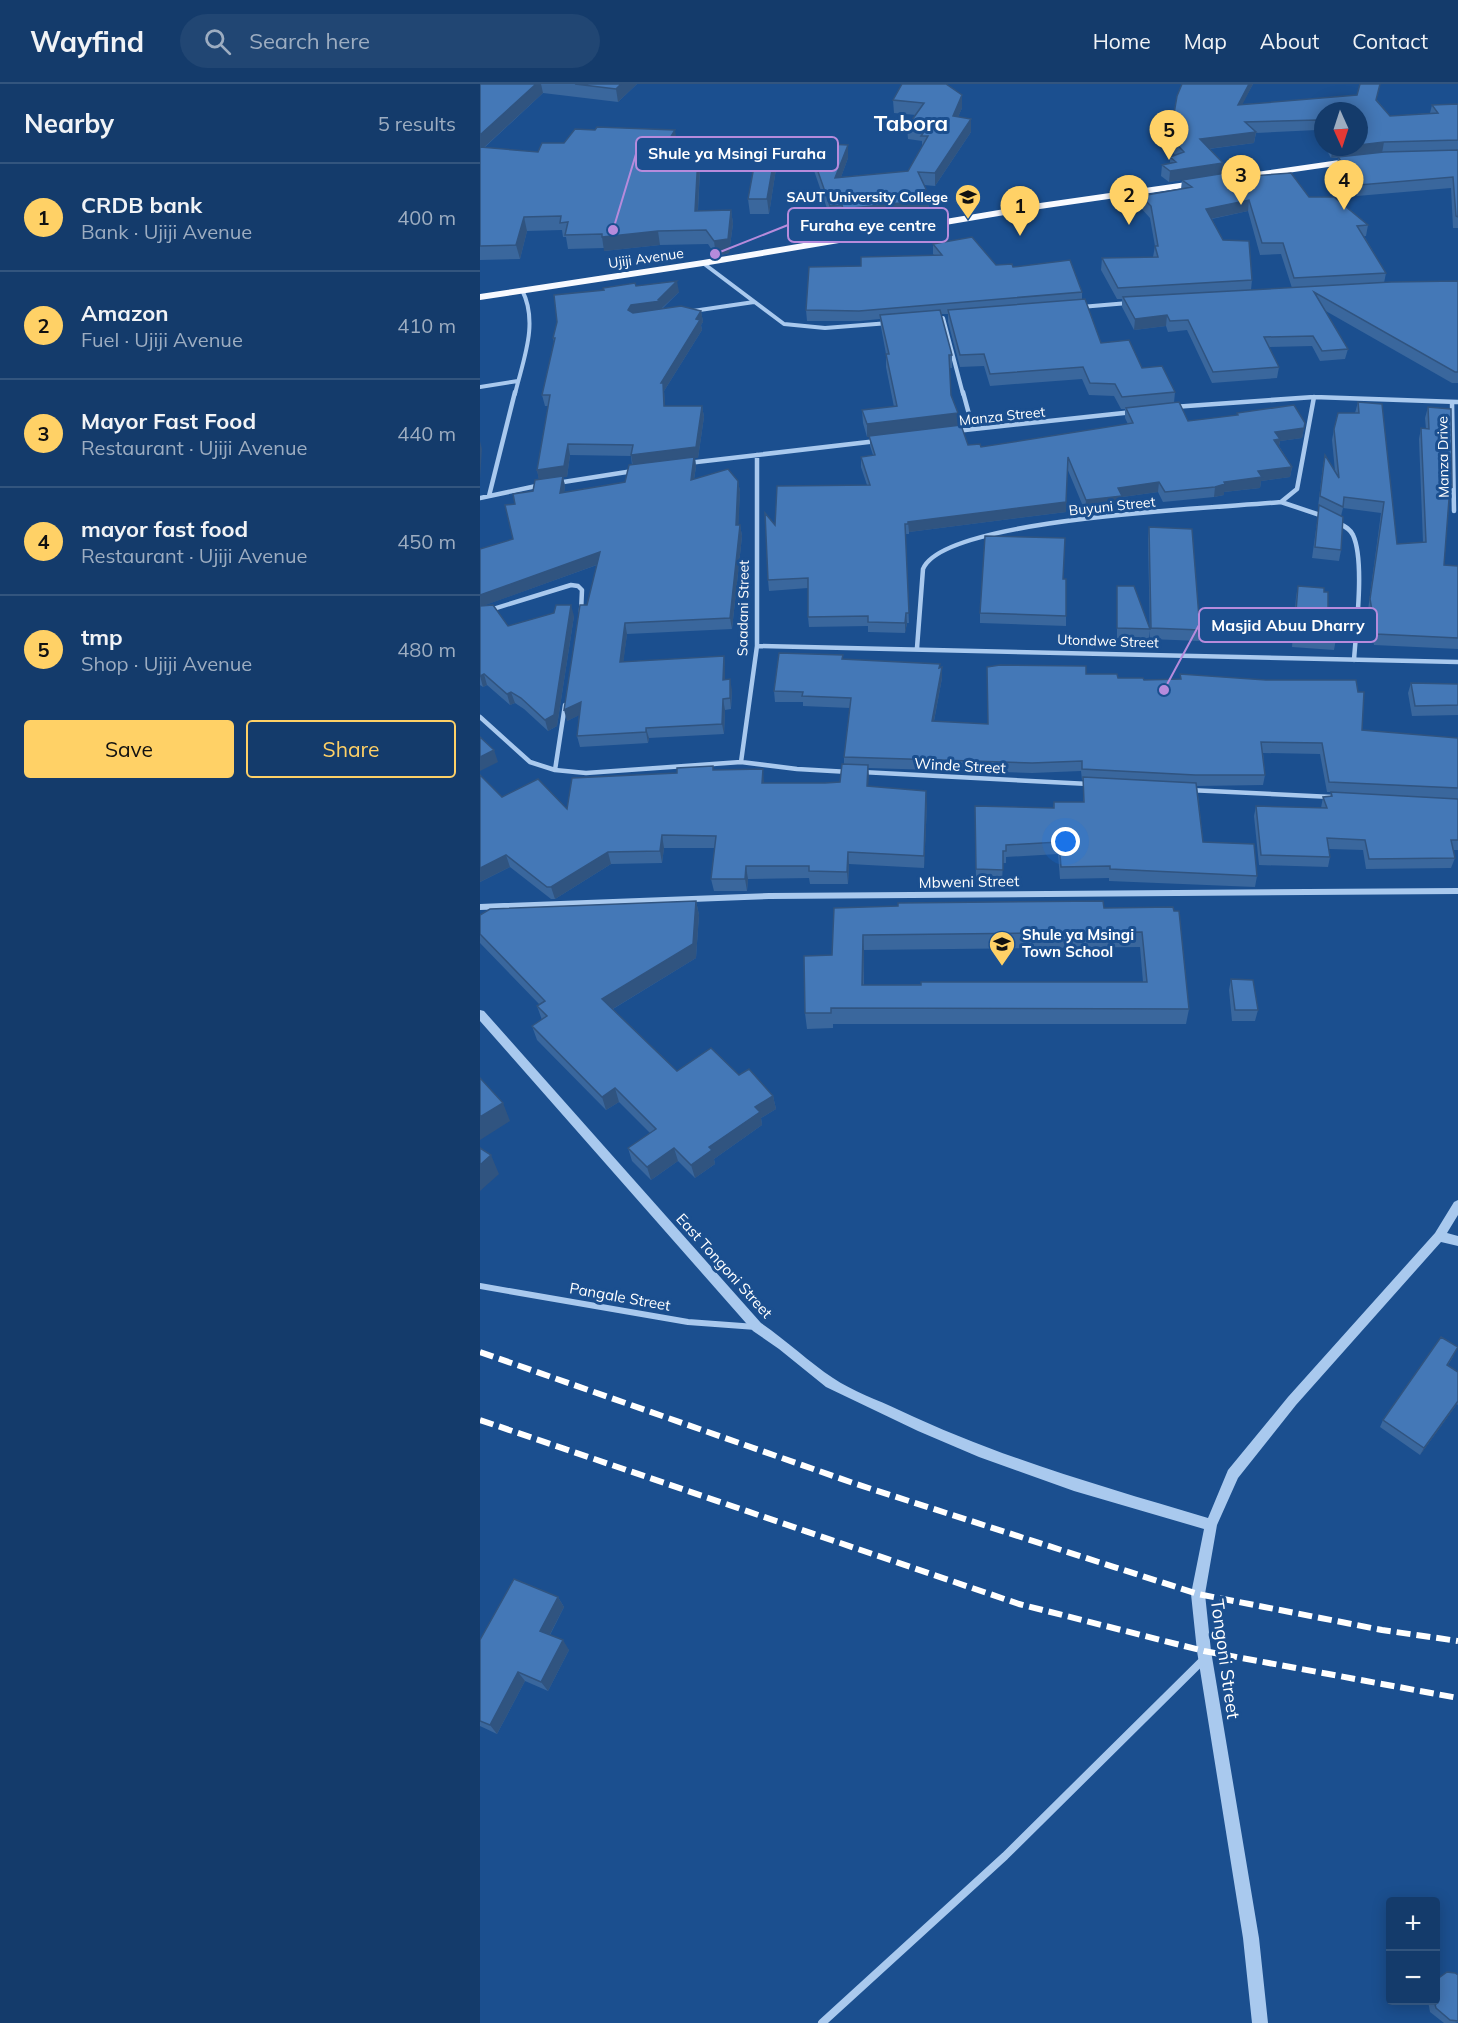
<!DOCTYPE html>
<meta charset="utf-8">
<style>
:root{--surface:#143b6b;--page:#214673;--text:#f1f3f6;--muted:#9dadc1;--line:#33557e;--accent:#ffd166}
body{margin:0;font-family:Mulish,sans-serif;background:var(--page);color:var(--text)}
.controls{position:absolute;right:18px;bottom:18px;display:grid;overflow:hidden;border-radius:6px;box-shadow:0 3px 15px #0003}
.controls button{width:54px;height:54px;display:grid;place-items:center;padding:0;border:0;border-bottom:2px solid var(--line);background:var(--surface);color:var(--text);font:30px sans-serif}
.compass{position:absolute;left:834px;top:18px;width:54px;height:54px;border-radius:50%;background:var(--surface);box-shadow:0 3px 15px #0003;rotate:177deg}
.you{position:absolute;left:586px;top:758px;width:21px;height:21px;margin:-15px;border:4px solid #fff;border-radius:50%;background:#1a73e8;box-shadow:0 0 0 9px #1a73e833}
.badge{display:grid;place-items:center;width:39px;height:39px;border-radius:50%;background:var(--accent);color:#111;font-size:20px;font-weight:700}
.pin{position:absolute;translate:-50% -50px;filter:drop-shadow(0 2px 3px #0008)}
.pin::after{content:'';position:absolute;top:32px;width:21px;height:18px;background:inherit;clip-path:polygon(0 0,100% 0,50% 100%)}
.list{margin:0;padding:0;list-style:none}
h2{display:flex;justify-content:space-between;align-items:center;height:78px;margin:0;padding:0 24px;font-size:26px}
h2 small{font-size:20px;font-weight:400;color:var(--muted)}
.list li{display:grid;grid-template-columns:39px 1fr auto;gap:18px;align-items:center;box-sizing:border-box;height:108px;padding:0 24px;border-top:2px solid var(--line)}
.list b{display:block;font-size:22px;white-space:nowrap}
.list p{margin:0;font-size:20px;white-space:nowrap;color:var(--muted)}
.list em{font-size:20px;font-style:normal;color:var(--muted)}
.actions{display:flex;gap:12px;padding:18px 24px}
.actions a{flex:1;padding:14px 0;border:2px solid var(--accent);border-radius:6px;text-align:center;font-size:21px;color:var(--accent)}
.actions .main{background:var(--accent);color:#111}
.icon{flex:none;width:33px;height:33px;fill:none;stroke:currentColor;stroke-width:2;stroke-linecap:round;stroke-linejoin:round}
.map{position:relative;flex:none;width:978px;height:1939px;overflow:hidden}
header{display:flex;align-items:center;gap:36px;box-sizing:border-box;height:84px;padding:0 30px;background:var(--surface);border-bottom:2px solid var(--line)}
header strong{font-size:28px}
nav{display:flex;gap:33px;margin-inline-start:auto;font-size:21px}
.search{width:420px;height:54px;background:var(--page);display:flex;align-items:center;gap:15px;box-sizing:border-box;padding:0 21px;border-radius:33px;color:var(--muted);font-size:22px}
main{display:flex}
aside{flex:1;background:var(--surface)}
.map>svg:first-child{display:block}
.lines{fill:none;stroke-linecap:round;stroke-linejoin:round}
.minor-far3{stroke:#a9c9ee;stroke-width:4}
.minor-far2{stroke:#a9c9ee;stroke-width:4.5}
.minor-far1{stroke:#a9c9ee;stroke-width:6}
.minor{stroke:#a9c9ee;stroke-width:8}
.tertiary{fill:#a9c9ee;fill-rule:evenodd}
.trunk{fill:#f8faff;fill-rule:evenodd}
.rail{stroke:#fff;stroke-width:6;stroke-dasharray:14 6;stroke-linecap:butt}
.wall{fill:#3a679d;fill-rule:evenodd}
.shaded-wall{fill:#305480}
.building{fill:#4478b7;stroke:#305480;stroke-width:1.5;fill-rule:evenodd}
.labels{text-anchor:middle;stroke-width:6;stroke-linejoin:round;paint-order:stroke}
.far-poi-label{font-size:14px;font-weight:bold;fill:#fff;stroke:#1b4f8f;text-anchor:end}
.far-street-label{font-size:14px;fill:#fff;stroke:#1b4f8f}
.street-label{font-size:15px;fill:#fff;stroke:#1b4f8f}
.poi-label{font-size:15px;font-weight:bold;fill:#fff;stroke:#1b4f8f;text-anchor:start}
.near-street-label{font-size:18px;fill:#fff;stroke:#1b4f8f}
.far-town-label{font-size:22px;font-weight:bold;fill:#fff;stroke:#1b4f8f}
.leader{fill:none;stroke:#b68bdc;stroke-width:2}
.callout-dot{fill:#b68bdc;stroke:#1b4f8f;stroke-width:2}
.callout{fill:#1b4f8f;stroke:#b68bdc;stroke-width:2}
.callout-label{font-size:16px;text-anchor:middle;font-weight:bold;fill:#fff}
</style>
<header>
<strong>Wayfind</strong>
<div class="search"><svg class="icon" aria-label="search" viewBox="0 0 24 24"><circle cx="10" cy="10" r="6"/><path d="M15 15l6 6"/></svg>Search here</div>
<nav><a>Home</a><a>Map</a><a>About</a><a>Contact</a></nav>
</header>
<main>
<aside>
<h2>Nearby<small>5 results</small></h2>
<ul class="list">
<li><span class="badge">1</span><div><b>CRDB bank</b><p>Bank · Ujiji Avenue</p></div><em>400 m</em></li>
<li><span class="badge">2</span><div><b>Amazon</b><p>Fuel · Ujiji Avenue</p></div><em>410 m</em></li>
<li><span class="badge">3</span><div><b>Mayor Fast Food</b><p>Restaurant · Ujiji Avenue</p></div><em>440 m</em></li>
<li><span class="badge">4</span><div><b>mayor fast food</b><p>Restaurant · Ujiji Avenue</p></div><em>450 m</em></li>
<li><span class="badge">5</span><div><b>tmp</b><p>Shop · Ujiji Avenue</p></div><em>480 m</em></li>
</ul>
<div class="actions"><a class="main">Save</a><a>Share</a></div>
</aside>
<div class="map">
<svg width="978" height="1939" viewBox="0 0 978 1939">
<rect width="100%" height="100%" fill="#1b4f8f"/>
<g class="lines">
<path class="minor-far3" d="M223,179l81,61 41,4 64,-5
M601,223l47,-4
M213,227l61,-9
M463,234l20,76
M0,303l38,-6
M35,310c8,-34 24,-71 7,-104"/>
<path class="minor-far2" d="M483,308l10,37
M972,318l2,109
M693,323l141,-10 144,5
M476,347l177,-19
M208,379l189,-22
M77,399l76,-12
M9,412l26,-104
M0,414l61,-13
M801,418l42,14
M855,437c7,4 15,7 18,14 12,26 3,95 1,125
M0,529l91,-28 7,1 4,4 -1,22
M277,562l701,16
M437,564l6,-79c21,-52 300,-61 358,-67l16,-13 17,-92
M0,633l50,45 25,8 31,3 155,-11 56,7 52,3
M261,678l16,-116v-191
M75,686l10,-65
M382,688l227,12
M709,706l143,7"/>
<path class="minor-far1" d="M0,823l289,-11 689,-5
M0,1202l208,36 68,5"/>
<path class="minor" d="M342,1939l183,-167 199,-197"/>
<path class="tertiary" d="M0,926l4,1 277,312c25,17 48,39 72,55 19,13 45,22 66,32 99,47 204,77 309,108l20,-48 60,-73 147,-164 19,-31 4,-2v15l-11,18 11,3v10l-17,-4 -145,163 -58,73 -21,47 -12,69 6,57 48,287 9,85h-16l-9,-85 -46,-287 -6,-57 13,-65 -130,-38 -95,-34 -61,-26 -92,-44 -47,-38 -26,-18 -273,-310z"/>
<path class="trunk" d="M880,73l5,3 -2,2 -323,47 -337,57 -223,34v-6l223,-34 337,-57z"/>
<path class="rail" d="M0,1268l376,132 342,110 184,36 76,11
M0,1336l539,184 185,47 254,47"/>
</g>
<path class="wall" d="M0,0h157l-19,18 -75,-9 -59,55 54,4 139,-9 -2,4 18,9 7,13 -2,42 33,-1 2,14 -4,29 -13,3 -8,-12 -48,1 -56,6v-3l-36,1 -2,-12h-3l-1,-7 -35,1 -7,28 -40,1z
M702,0h71l-11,20 135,-4 13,16 40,-3 2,-8 26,-1v124h-5l-2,-40 -94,8 -21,-28 2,-10h-7l-6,-11h34l-36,-36v32l-6,-13 -61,3 -2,10 -45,6 14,14 -1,11 87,23 59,28 -2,11h-2l22,37 -2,10 74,-2v102h-6l-128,-73 24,39 -3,10 -25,2 -8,-15 -43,1 10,20 -2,11 -65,5 -25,-53 -19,2 -2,-6 -32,4 -12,-23v-8h-5l-16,-29 1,-12 51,-1 2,-11 -5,-28 -10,-11 1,-11 40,-7 1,-9 -13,2 -8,-6 1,-11 8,-2v-6l5,-2 -6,-7 1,-11zM768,127l12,44 21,-1 11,34 -41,2 1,-10 -29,-40 -11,-21z
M482,11v13l-4,9 13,2v13l-36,54 -11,-1 2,4v6l2,5 1,13 -85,9 -2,-3 -11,1 -22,-64 -1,-13 40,15 -7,19 67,-6 14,-23v-7l-14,-2 -1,-12 9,-12 -22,-2 -1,-13z
M298,72l-9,58h-19l-2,-15z
M453,160l63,21 17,2 69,25v7l19,44 41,25 33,24 -1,11 14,18 49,-6v-2l68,10 -3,15 -22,3 -1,5 13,21 -2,10 -29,4 -1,7 -36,4v3l-10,2 -51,5 -5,-10 -36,5 -1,9 -36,5 -18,-43 -1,44 -157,20v2h-4l4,89h-2l-2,10 -37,-1v-6l-59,1 -1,-10v-29l-39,3 -1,-11 7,-55 92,-40 -6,-18v-10l12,-2 -3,-9v-9h-3l-4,-14 -1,-13 32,-3 -8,-40v-13l-5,-27 -1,-8 -20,2h-53l-1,-11 55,-44 73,-11 -1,-1zM461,230h7v8l12,45 24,-1 6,20 92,-7 7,16 25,1 7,13h4v9l3,6 -147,23 -13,-2 -10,-20v-12l-7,-18 -2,-27h3v-13z
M156,202l43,6 -17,17 39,2 2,11 -2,3 1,5 -38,61 1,15h37l2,11 -6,41h-3l1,9 -2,12 44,2 2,11 -2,33h2l2,11 -10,93 -105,5 -4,28 101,-6 1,11v13l7,10 -1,19 -6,1 -1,24 -75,4 -1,5 -68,4 -3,-11 2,-21 -12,6 20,-116 10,-40 -115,41 26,20 66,-10 -17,110 -9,5 -24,-22 -9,-6 -5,2 -23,-20 -4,2 -3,-2v-136l33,-10 2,-35 18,-13 6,-12 -2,-9 11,-64h-3l-3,-11 12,-53 -1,-4 50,-48zM90,371l61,1 1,9 -7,17 -61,10 1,-6 -2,-9h4z
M878,318l39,142 26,-2 -4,-103 2,-11 5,1 -1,-11 3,-11 24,80 -3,10 -5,68 14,1v83l-84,-4 -6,-35 13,-97 -38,-5 -2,8v34l-2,11 -27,-3 7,-50 -1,-1 5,-41 2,-11 10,16 -3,-31 2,-11 21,-16z
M669,443l51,103 -1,11 -49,-2 -2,-100z
M583,495l3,37v10l-86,-3v-10z
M637,502l33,43 -1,10 -32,-1z
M818,502l26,6 12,47 -2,11 -42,-3 4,-50z
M363,571v4l99,8v11l-8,43 54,3 98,-50 32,4 26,2 36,-1v-5l182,56 96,8v112h-5l2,8 -4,10 -85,1 -3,-19 -34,-1 1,8 -2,10 -69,-2 -5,-49 2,-10 65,2 2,-11h7l1,-5h-4l-7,-38 -57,-1 2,22 -2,10 -66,1 6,56 54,34 -2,11 -146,-6v-3l-49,1 -2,-25 -52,3v6h-3l-1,18h-26l-1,-75 78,2 1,-6h29v-22h-1l-1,-9 -49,2 -164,-5v18l59,18 -3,64 -75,-4 -1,20h-38l-1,-6 -61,1 -1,12h-33l-3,-12 4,-31h-51l-2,15 -51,1 -56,35h-4l-41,-32 -30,15v-107l22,22 65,12 110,-36 37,-3 50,12v1h61l15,-1 4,-18v-7l6,-49 -47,-2v-4h-28l-1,-11z
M931,599l47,1v31l-46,1 -4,-23z
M216,817l3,14 -3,43 -83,51 64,62 62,4 34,21 3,13 -15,9 1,7 -48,34 1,5 -20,14 -17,-17 -27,19 -19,-19 -4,-13 22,-15 -31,-31 -13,8 -69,-70 -5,-14 10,-6 -5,-14 3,-1 -60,-62v-28z
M354,824h270l70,3 15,98 -3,15h-353v4l-26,1 -2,-16 27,-58zM660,863l3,35 -279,3v-35z
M751,895l27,31 -3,11h-23l-3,-31z
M974,1271l-6,10 10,7v33l-1,-1 -37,51 -40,-28 3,-7z
M78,1513l6,10 -14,28 19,15 -21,41 -23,-10 -28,53 -17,-8v-86z
M975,1889l3,49 -3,1h-11l-14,-11 -2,-11h8z"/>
<path class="shaded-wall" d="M56,0h5l2,9 -63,58v-16z
M141,0h16l-19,18 -2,-13z
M769,0h4l-16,31 1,-10z
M482,11v13l-9,21v-13z
M491,35v13l-36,54v-13z
M195,46l2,13 -10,17 -2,-14z
M776,48l-2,11 -55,7 1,-11z
M297,58l1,14 -9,58 -2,-15z
M904,58l-2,11 -51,5 2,-11h26v-2z
M368,61v13l-12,33 -1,-13z
M212,64l2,14 -7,-6z
M218,72l2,13 -3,56 -2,-14z
M743,79l-1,11 -53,8 1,-11z
M446,105v11h2l1,13 -85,9 -1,-13z
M769,116l-1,11 -43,9 1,-11z
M251,126l2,14 -4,29 -13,3 -2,-15z
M44,133l3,14 -7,28 -4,-14z
M178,147l2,14 -56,6 -2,-14z
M197,197l2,11 -17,16 1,4 -30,4 -5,-6 3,-5 27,-5z
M221,227l2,11 -2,3 1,5 -38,61 2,26 -5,-34 35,-64z
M687,231l-1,11 -32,4 1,-11z
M222,322l2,11 -6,41h-3l1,9 -4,24 -1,-11 -58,-14 -2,-11z
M478,329v13l-91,11v-13z
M824,344l-2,10 -22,3 -2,8 -5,1 2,-18z
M0,357l2,8 -2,30z
M88,360l2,11 -3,22h-4l2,9 -2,17 -24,-22 -2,-11z
M812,383l-2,10 -29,4 -1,7 -36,4v3l-10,2 1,-10 9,-5 34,-11z
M258,397l2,11 -2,44 -2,-11z
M679,398l-1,10 -36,5 -1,9 -36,5 1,-11 32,-12z
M586,418v10l-157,20 -1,-10z
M260,441l2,11 -10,93 -2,-11z
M120,468l2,11 -122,44v-12z
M91,521l3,11 -17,110 -9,5 -3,-11z
M426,529l1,10 -2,10v-10z
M145,539l2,11 -5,39 -2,-11z
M244,572l1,11v24l-2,-11z
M462,583v11l-10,53v-10z
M4,590l3,11 -4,2 -3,-11z
M250,595l2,11 -1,19 -1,-11z
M31,608l4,11 -5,2 -3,-11z
M243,615l2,11 -1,24 -2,-10z
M101,618l3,11 -17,8 -3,-11z
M166,644l3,10 -1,5 -2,-11z
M14,666l4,12 -18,9v-14z
M388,681l1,12 -2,22v-13z
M283,685l1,13 -1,14 -1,-13z
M446,707l1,13 -3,64v-12z
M182,751l2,13 -2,15 -2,-12z
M128,768l3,12 -56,35 -4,-12z
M368,768l1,12 -1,20 -1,-12z
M26,771l4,12 -30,15v-14z
M266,782l2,13 -1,12 -2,-12z
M216,817l3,14 -3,43 -90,55 -4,-14z
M383,851l1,15 -1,51 -1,-16z
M135,1004l4,14 -13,8 -4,-13z
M293,1012l3,13 -15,9 1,7 -48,34 1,5 -20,14 -4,-13 18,-18 46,-40z
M23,1019l7,18 -30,19v-23z
M194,1064l4,13 -27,19 -4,-13z
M11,1071l8,19 -19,17v-26z
M978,1317l-1,3 -37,51 4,-7z
M78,1513l6,10 -17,33 -7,-9z
M83,1556l6,10 -21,41 -7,-9z
M38,1588l7,9 -28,53 -7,-9z"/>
<path class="building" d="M0,0h56l-56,51z
M95,0h46l-5,5z
M422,0h44l16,11 -9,21 18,3 -36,54 -17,-1 8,17 -3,1 5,10 -85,9 -1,-4 -12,1 -22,-63 40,2 -13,33 73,-7 20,-35h-7l5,-7 -19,-2 17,-24 -31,-3z
M702,0h67l-11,21 119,-10 3,-11h20l-4,16 14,16 48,-3 -6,-8 26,-1v36l-74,2 -25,3v-34h-36v17l-5,-8 -73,2 11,10 -56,7 23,24 -53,8 -8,-6 14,-3 -6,-5 14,-5 -14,-15 7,-41z
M117,43l78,3 -10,16 27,2 -5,8h11l-3,55 36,-1 -3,29 -14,2 -8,-11 -48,1 -56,6v-3l-37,1 3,-13 -8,1 1,-7 -37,1 -8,28 -36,1v-99l58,5 4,-9h22l11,-14 20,1z
M279,55l18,3 -10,57h-19z
M978,66v67l-2,-1 -3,-39 -94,8 -21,-28 46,-5z
M752,88l5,5 54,-4 18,24h25l34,28 -11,1 29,47 -92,5 -11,-35h-21l-13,-43 -43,9 17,31 26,1 3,39 -134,8 -16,-30 56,-1 -3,-11h3l-7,-40 -10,-10 51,-9 -10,-7z
M492,153l24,28 16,-1 1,3 57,-7 12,32 -223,19 -53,-1 3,-43 52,-1v-9l81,-2 -9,-11z
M197,197l-19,19 3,1 -30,4 -3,5 5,3 48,-7 20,5 -5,8 4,1 -39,63h2l1,23h38l-6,41 -65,8 2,-10 -65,-1 -4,22 -27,4 13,-75h-8l13,-57h-2l4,-16 -3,-27 50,-5 -1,-2 32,-5 1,3z
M978,197v91h-3l-141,-80 34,57 -26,2 -9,-15 -49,1 15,30 -66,5 -25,-52 -18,1 -3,-6 -32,4 -12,-22 268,-15z
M605,215l16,44 28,-3 13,28 20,-2 13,26 -53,5 -7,-13 -25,-1 -7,-16 -93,7 -6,-20 -24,1 -12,-45z
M460,226l12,45h-3l2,40 7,18 -91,11 -5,-14 35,-4 -11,-52h3l-9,-39z
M699,318l9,19 50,-6 -1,-2 57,-8 11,18 -1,5 -29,4 5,7 -6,1 18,27 -34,4 4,6 -38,5 1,2 -10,3 -50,5 -6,-10 -41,6 4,8 -36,4 -18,-43 -2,45 -158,20v2h-3l4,89h-3l-1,10 -37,-1v-6l-60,1v-39l-40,2 -3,-67 10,12 2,-39 93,-1 -9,-28 14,-2 -6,-19 92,-11 7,20 12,-1 1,3 152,-24 -7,-15z
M878,318l24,2 15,140 29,-2 -5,-114 8,1 -1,-22 23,2 1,78 -2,-1 -6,79 14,1v72l-82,-4 -6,-35 14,-97 -40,-5 -1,10 -23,-11 5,-41 14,23 -5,-49 4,-16h21z
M214,373l-3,23 37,-11 10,12 -2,44h4l-10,93 -105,5 -5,39 104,-6 -1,24 7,-1v19l-7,1 -1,25 -76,4v4l-69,4 4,-34 -17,8 16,-105h7l13,-53 -120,43v-46l33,-10 -8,-34 10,-1 -2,-10 20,-3 2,-11 28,-4 -3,17 65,-11 4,-17z
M839,421l24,12 -2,33 -26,-3z
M669,443l43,2 8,101 -49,-2z
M505,452l80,2 -2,41h3v37l-86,-3z
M637,502h17l16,43 -33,-1z
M818,502l26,2v4h4v16h6l2,31 -42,-3z
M13,521l15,21 46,-13 2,-8h15l-17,110 -9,5 -24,-22 -10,-6 -4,2 -23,-20 -4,2v-70z
M299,569l64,2 -1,4 98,5 -1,4 3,-1 -10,54 56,3 -1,-57 13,-2 86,1v8h31l1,4h25l1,2 37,-1 -1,-5 86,6h90l2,12h6l-2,38 96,8v50l-129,-6 -7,-39 -61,-1 4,33h-70l-113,-6v-8l-50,2 -188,-6 7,-59 -49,-2 1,-4 -29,-1z
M931,599l47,1v21l-43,1z
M0,653l14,13 -14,7z
M362,680l26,1 -1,21 59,5 -2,65 -76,-4 -1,20 -38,-1v-5h-63l-1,13h-34l5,-43 -54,-1 -2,16 -52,1 -57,35h-4l-41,-32 -26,13v-93l22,22 36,-18 29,30 5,-31 105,-5v-5l36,-2v4l50,-1 -1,14h63l15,-1z
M603,693l113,6 7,59 51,2 3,32 -147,-7v-3l-49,1 -2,-25 -53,3v6h-3v19l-27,-1 -1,-63 79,2v-6h30z
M851,708l127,7v41h-7l4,18 -86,1 -4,-19 -38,-2 3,19 -69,-2 -5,-49 71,2 -4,-11 9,-1z
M216,817l-3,43 -91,55 75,72 34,-23 28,27 10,-6 24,27 -18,11 5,5 -51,35 3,3 -21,15 -17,-17 -27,19 -19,-19 28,-19 -41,-41 -13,9 -70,-71 15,-10 -10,-10 8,-5 -65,-67v-19l10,-6z
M623,817l1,7 69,-1 1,4h5l10,98 -358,-1v5h-26l-1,-57 28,-1 2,-47 64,-2v-3zM662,848l5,50h-226v3h-59l1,-50z
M751,895l22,1 5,30h-23z
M0,994l23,25 -23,14z
M0,1064l11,7 -11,10z
M961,1253l17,10 -11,18 11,7v29l-34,47 -41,-28z
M34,1495l44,18 -18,34 23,9 -22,42 -23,-10 -28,53 -10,-4v-81z
M967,1888l8,1 3,2v46l-8,-1 -14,-12 -2,-7h2v-21z"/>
<defs>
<g id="school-pin" transform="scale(1.35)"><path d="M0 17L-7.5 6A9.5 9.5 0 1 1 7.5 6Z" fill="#ffd166" stroke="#1b4f8f"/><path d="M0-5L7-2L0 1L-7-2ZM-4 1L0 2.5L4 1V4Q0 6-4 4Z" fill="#111"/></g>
</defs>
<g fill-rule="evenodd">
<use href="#school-pin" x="488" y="113"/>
<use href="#school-pin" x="522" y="860"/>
</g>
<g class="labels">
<g class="far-poi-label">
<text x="468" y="118">SAUT University College</text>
</g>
<g class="far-street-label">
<text transform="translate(166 174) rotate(-8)" y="5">Ujiji Avenue</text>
<text transform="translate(522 332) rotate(-6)" y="5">Manza Street</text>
<text transform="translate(963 373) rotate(-91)" y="5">Manza Drive</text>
<text transform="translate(632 422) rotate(-6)" y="5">Buyuni Street</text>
<text transform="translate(263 524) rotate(-89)" y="5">Saadani Street</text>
<text transform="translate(628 557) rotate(2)" y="5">Utondwe Street</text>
</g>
<g class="street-label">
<text transform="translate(480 682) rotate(3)" y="5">Winde Street</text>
<text transform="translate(489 798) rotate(-1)" y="5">Mbweni Street</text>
<text transform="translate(244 1182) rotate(48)" y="5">East Tongoni Street</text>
<text transform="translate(140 1213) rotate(10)" y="5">Pangale Street</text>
</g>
<g class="poi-label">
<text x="542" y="856">Shule ya Msingi<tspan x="542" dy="17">Town School</tspan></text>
</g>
<g class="near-street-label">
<text transform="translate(745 1575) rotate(82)" y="6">Tongoni Street</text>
</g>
<g class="far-town-label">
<text x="431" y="47">Tabora</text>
</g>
</g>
<path class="leader" d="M133 146L156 70M235 170L308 141M684 606L719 541"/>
<g class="callout-dot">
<circle cx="133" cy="146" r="6"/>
<circle cx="235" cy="170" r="6"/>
<circle cx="684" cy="606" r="6"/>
</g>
<g class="callout">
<rect x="156" y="53" width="202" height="34" rx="6"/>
<rect x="308" y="124" width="160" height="34" rx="6"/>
<rect x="719" y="524" width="178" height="34" rx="6"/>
</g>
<g class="callout-label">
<text x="257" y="75">Shule ya Msingi Furaha</text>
<text x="388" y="147">Furaha eye centre</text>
<text x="808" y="547">Masjid Abuu Dharry</text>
</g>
</svg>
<div class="controls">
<button>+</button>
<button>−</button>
</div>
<svg class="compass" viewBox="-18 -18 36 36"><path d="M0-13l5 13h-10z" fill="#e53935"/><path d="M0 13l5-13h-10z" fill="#9dadc1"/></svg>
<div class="you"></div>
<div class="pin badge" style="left:540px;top:152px">1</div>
<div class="pin badge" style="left:649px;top:141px">2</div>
<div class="pin badge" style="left:761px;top:121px">3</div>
<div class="pin badge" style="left:864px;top:126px">4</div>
<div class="pin badge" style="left:689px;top:76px">5</div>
</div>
</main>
